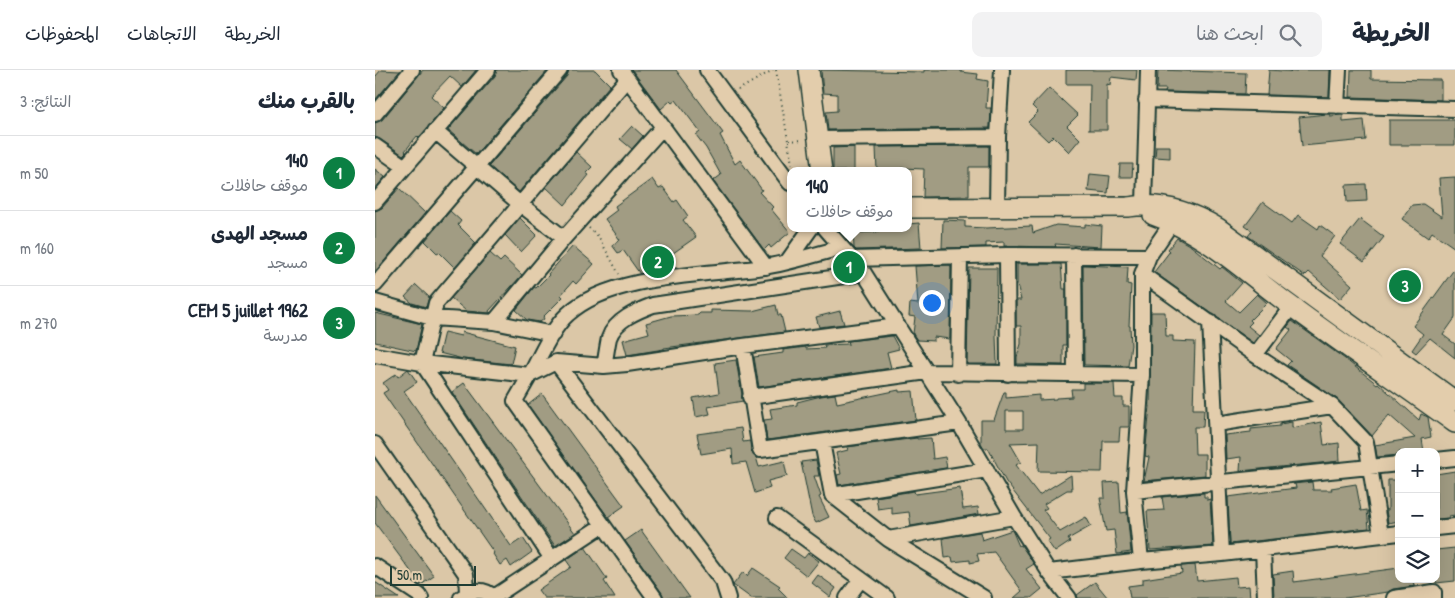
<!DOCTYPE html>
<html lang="ar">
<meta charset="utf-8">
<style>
:root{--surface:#fff;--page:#f2f2f3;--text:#1f2937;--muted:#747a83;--line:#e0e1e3;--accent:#0b8043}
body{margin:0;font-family:"Patrick Hand","Playpen Sans Arabic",sans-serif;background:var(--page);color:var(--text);direction:rtl}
.controls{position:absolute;right:15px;bottom:15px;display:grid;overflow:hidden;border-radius:10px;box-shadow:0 5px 20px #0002}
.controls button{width:45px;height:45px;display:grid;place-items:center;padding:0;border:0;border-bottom:1px solid var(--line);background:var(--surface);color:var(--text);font:25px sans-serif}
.scale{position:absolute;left:15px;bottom:12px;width:86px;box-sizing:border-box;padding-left:5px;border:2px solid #1f3d34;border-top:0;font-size:14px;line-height:18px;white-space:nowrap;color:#1f3d34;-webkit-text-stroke:4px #e3cdac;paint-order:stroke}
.you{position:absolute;left:556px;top:232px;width:18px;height:18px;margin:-12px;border:4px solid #fff;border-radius:50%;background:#1a73e8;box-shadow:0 0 0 8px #1a73e833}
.badge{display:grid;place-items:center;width:32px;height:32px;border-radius:50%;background:var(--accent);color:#fff;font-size:16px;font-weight:700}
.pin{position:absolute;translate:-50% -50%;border:2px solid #fff;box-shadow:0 1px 5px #0006}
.popup{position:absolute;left:412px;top:97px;width:125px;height:65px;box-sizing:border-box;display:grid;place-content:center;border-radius:10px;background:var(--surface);filter:drop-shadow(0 1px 4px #0005);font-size:16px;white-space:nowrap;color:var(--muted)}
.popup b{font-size:19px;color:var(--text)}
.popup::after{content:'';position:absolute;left:50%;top:100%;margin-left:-10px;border:10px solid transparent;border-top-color:var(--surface)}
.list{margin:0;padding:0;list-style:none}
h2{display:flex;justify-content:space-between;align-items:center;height:65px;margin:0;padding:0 20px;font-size:21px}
h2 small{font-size:16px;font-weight:400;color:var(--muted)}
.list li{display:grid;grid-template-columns:32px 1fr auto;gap:15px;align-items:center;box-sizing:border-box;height:75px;padding:0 20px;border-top:1px solid var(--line)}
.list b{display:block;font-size:19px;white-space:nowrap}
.list p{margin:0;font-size:16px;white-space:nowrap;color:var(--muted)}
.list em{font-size:16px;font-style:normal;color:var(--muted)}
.icon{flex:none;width:28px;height:28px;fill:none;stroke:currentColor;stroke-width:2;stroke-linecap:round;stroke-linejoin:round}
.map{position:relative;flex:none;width:1080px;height:528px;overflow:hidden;direction:ltr}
header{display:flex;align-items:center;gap:30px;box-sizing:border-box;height:70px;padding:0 25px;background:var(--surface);border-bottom:1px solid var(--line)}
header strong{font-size:24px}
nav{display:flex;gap:28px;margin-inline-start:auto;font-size:18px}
.search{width:350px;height:45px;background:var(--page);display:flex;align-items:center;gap:12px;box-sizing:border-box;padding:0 18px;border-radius:10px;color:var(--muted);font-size:19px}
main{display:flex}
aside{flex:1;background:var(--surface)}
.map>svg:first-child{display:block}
.building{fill:#a19c83;stroke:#1f3d34;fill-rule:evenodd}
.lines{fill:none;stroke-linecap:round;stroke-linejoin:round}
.street-casing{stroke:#1f3d34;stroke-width:18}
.secondary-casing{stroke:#1f3d34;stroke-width:22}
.path{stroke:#1f3d34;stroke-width:2;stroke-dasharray:1 4;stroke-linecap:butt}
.street{stroke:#e3cdac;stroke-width:14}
.secondary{stroke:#e3cdac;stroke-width:19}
</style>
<header>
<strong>الخريطة</strong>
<div class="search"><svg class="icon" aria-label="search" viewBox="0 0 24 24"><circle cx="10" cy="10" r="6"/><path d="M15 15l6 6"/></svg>ابحث هنا</div>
<nav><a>الخريطة</a><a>الاتجاهات</a><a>المحفوظات</a></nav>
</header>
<main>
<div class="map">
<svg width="1080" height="528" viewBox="0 0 1080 528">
<rect width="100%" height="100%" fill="#dbc7a7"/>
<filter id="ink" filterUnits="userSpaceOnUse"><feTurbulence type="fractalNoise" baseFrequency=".02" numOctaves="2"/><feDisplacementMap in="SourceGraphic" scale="10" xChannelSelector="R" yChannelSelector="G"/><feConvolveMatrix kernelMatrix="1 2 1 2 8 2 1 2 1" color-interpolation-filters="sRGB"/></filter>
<g filter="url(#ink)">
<path class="building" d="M6,0l19,1 -25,29v-23z
M48,0h53l-14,17 -12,-11 -19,20 13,12 -25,30 -2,-2 -12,15 1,1 -3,3 -23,-16 -5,-2v-14l7,-3z
M122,0h51l-72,84 -28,-24 47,-54z
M194,0h26l15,15 -91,107 -30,-26 78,-90z
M257,0h44l47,63 -3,2 15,29 5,-4 22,30 -3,2 14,15 -2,2 19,23 -19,16 -2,-3 -5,5 -51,-69 8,-6 -15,-27 -10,-13 4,-3 -24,-32 -4,3 -2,-2 -9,8z
M446,0l103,2v-2h37v2l17,2 -1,5 11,2 -2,27h5l-1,20 -162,2 -2,-18 11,-1v-17l-14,-1z
M691,0h71l-1,10 -25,-3 -1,8 -3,-1v46h-18l1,-46h-24z
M783,0l88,3 -1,21 -80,-2 1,-3h-9z
M894,0l28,2v-2h33l-1,27 -62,-2z
M976,0h20v9l70,1v20l-91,-3z
M674,18l29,27 -11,11 13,13 -11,13 -16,-16 -5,5 -20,-19 10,-10 -6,-6z
M952,44h3v2l13,-1v7l21,-2 2,20 -64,6 -3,-29z
M1014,50h66v25h-66z
M257,56l11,10 -11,13 -12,-10z
M614,76v21h-20v29l-46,1 1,-28 -23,-1v2l-24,1 -1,-24z
M781,76h14v12l-15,-1z
M479,77v24h-21v-23z
M201,82l16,15 -6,6 3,2 -24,30 -19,-18z
M745,94h13l-1,13h-13z
M0,99l10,8 -10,12z
M715,104l20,2 -2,17 -20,-2z
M1080,107v71l-23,-16 -4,6 -26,-19 10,-14 11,-1 19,13 -3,-39z
M277,109l7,10 4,-2 11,15 3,-2 11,16 -5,4 13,17 -50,35 -6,2 -17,-24 -5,3 -6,-8 8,-5 -15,-21 12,-9 -2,-4z
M991,114l1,17 -20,1 -1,-17z
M24,118l26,25 -50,59v-61l7,-3z
M888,132l29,21 6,-8 20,14 2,-4 15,11 -15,20 32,29 -12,14 -31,-27 -4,4 -57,-40 4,-5 -7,-5z
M75,141l11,10 -3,4 18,18 -21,25 -16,-16 -2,1 -12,-12z
M145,148l17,17 -16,17 -16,-17z
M985,149l24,18 -20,25 -24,-18z
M568,150l22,1v6l21,1 46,-2 1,7 23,-8 29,2v-3l17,2 -1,21 -46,-3 1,3 -52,-1v-4l-18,1v4l-44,1z
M544,153l2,25 -65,2 -2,-2 -1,-15 25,-1v-4h30v-4z
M802,168l14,8 29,23 2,-2 20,16 -16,18 13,11 18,-18 10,9 -17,17 2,2 -4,4 11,9 -6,8 -99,-71 16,-21 -2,-2z
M198,176l21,18 -18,20 -3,-3 -12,14 2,2 -20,20 1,2 -4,3 -13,-2 -11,-10 18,-23 2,1 13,-13 -1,-1z
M115,183l10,9 4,-4 18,17 -33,36 1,2 -24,-2 -15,-13z
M642,194h44l2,25h3v56h-3v20l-46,-1v-7l4,-13v-18h-5v-26h5l-4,-16z
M575,195l1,3 -1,71 -16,-2v4l-17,-1 -4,-6 2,-17 -6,-1 1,-13 8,1 -3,-38z
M708,195l45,2 -1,17 4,1 -2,41h1l1,19 -3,21 -44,-1z
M594,198h28l-1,68 1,28h-30z
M1080,198v50l-12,17 12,9v14l-25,-20 -14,15 -4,-3 11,-16 -10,-8z
M41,215l13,12 -3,10 -14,-4 -7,-6z
M401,235l2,10h3l4,17 -121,16v1l-37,6 -4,-15 26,-7 -3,-10 25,-7 27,-1 2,-2h11v-3l41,1z
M465,241l4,13 -25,3 -3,-10z
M776,242h14l1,24h7v5l22,1 -2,67h11l-1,18h-9l1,27h10v21l-61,6 5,-24 -4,-1 5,-50z
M0,243l47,11 -6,27 -41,-9z
M917,251l53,38 32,25 1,-1 41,37 2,-6 7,3 3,20 -9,2 2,13h-25v3l-22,2 -2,-12 40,-7 -26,-23 -17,21 -35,-37 -50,-34 4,-4 -15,-12 15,-19 -4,-3z
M69,262l17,4 1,-4 53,14 -4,18 -48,-5 -24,-6z
M517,266l7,13 -12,3 4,16 -132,19 -5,-30 29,-4v-3l23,-3v2l19,-1 -1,-3 25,-1 -1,-3z
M361,290l7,41 -35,6 2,7 -14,3 -3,-19 26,-5 -4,-30z
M33,299l9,13 -13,9 107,155 12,-8 9,14 -21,15 -4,-7 -7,5 -7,-11 1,-1 -111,-160 5,-3 -5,-7 13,-9 2,3z
M89,313l111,150 -20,13 -103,-154z
M708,313h31l1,15h8v8h6v21h-9l-1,14h-16l-1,31 -64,-1 1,-29 -29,1 11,19 -5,3 23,30 32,-20 1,15h-5l-23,14 3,4 -4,2 17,22 26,-15 5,9 -23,13 2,3 -15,10 -8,-11 3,-2 -44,-57 -18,-34h-4l-3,-5v-23h13l10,-28h2v6l33,-3v5l17,-1v-1l16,-1 -1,-8h12zM631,341h17v18h-17z
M524,320v2l14,-1 3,29 -149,20 -3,-20 8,-1 -2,-10 27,-4v-3l24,-6 14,-2 2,9z
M167,324l82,112 -16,11 -80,-112z
M917,352v6l29,-6 3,23 15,-2 1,18 -100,10 1,-14 -15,2 -1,-24 26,-3v-3l29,-3v-2z
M366,358l2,14 7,-1 1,11 5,5 3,10 25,-6 3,15 -19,5 2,7 -15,5 -9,-31 -13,2 -1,-15 -31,5 -4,-20z
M542,368v1l14,-1 2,21 12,-2 2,11 -108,17 -2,-10 4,-1 -5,-21 12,-3 -1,-3z
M441,390l3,16h-5l7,20 -2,1 10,20 -13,6 -4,-7 -11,-54z
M1080,401v44l-6,1v2l-13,1v-45z
M1013,410h11v41l-11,2 -2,-13h2z
M744,412l2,31 6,-1 4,40 -14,2 -3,-24 -8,1 -6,-33h5l-1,-15z
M937,412l1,8h19l-1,-2 25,-4 5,27 6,-1 2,18 -139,16 -2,-47 68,-9 -1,-4h-2z
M585,418l3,21 15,-2 1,7 -68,12 -2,-14 -17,2v-7l-14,2 -2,-12 38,-6 1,3z
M829,423v4h3v3l3,-1 3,47 -63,4 -3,-39 17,-1 -2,-13z
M0,425l59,81 -13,9 -46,-62z
M266,460l49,68h-26l-2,-5 -37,-52z
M637,460l7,16 2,-1 13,19 -8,5 16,20 -11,9h-17l8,-7 -28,-39 -17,2 2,7 -9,2v-3l-17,2 -1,-5 -7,1 -2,-20 37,-6 2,8z
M210,477l22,32 -3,2 11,17h-71l-6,-8 33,-23 -5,-7z
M1080,478v33l-19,2v-33z
M416,479l13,9 4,-5 11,8 -12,15 -23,-18z
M820,495l2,16 39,-4 1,10 12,-1 1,12h-120l-2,-12 15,-2v-5l39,-6 -1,-7z
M378,498l27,18 -2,2 10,10h-37l-18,-13 10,-13 4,4z
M1024,498v11h14l1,7 -21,3 -5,3 -43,6h-71l-1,-24 20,-3 1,11z
M443,505l18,13 -6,9 -18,-14z
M0,512l24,16h-24z
M720,512l13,16h-30l-1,-3z"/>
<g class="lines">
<g class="street-casing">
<path id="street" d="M246,0l145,197
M332,0l83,113
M771,30l309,9
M962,36l2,-36
M0,44l37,-44
M60,61l85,73 44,34
M442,69l181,-2
M0,76l30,21
M0,132l113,-132
M769,134l4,-134
M622,137l1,-70 4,-67
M450,158l39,45 95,150 55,94 35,55 20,26
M632,185l1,119
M699,185l1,119
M477,189l155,-4 142,1
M412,192l24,-34
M767,204l113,81 77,51 34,36 15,93
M0,215l185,-215
M0,232l57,16 62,4 59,12
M119,252l70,-84 98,-110
M835,252l12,232
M368,276l17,104 199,-27
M0,285l47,8 108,12c10,-18 22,-47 38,-61 43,-40 139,-39 196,-47 26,-4 52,-13 77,-19
M880,285l37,-49
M181,292l167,220 5,16
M229,296c2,-9 3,-19 5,-28 6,-18 28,-27 44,-33l211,-32
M583,304l2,-117
M375,327l177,-25 215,3
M841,354l116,-18
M447,372l10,53 56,44 96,59
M0,374l91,130 1,19
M1061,390l19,-2
M759,421l265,-27
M457,425l155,-25
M402,448l110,80
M1061,458l19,-2
M513,469l126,-22
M888,479l2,49
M177,489l-130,-196 14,-60 191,-224
M766,491l-7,-70 8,-116v-101l7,-18 28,-41
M0,496l44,29 2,3
M674,502l92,-11 81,-7 177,-21
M119,527l109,-72
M86,528c11,-9 23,-10 34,0
M280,528l-140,-197 15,-26 26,-13 48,4 23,-2 116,-18 155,-20
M472,528l14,-19
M1019,528l40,-6v6"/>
</g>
<g class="secondary-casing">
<path id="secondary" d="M434,0l13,101
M533,138l220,-1c31,-5 63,5 90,21l237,173
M778,145c53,18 94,59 138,91 54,40 110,78 164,117"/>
</g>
<path class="path" d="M401,0l16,94
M363,20l35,-20
M414,71l13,-1
M214,158l9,8 21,38"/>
<use href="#street" class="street"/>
<use href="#secondary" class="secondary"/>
</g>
</g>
</svg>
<div class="controls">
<button>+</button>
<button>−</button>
<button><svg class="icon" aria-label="layers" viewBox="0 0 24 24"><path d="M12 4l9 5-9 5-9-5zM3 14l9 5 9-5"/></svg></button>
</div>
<div class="scale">50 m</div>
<div class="you"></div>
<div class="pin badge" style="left:474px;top:197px">1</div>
<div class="popup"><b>140</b>موقف حافلات</div>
<div class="pin badge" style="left:283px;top:192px">2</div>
<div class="pin badge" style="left:1030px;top:216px">3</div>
</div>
<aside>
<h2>بالقرب منك<small>النتائج: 3</small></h2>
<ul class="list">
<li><span class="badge">1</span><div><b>140</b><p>موقف حافلات</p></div><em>50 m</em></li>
<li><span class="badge">2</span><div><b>مسجد الهدى</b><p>مسجد</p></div><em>160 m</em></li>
<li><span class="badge">3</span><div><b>CEM 5 juillet 1962</b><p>مدرسة</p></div><em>270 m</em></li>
</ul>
</aside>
</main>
